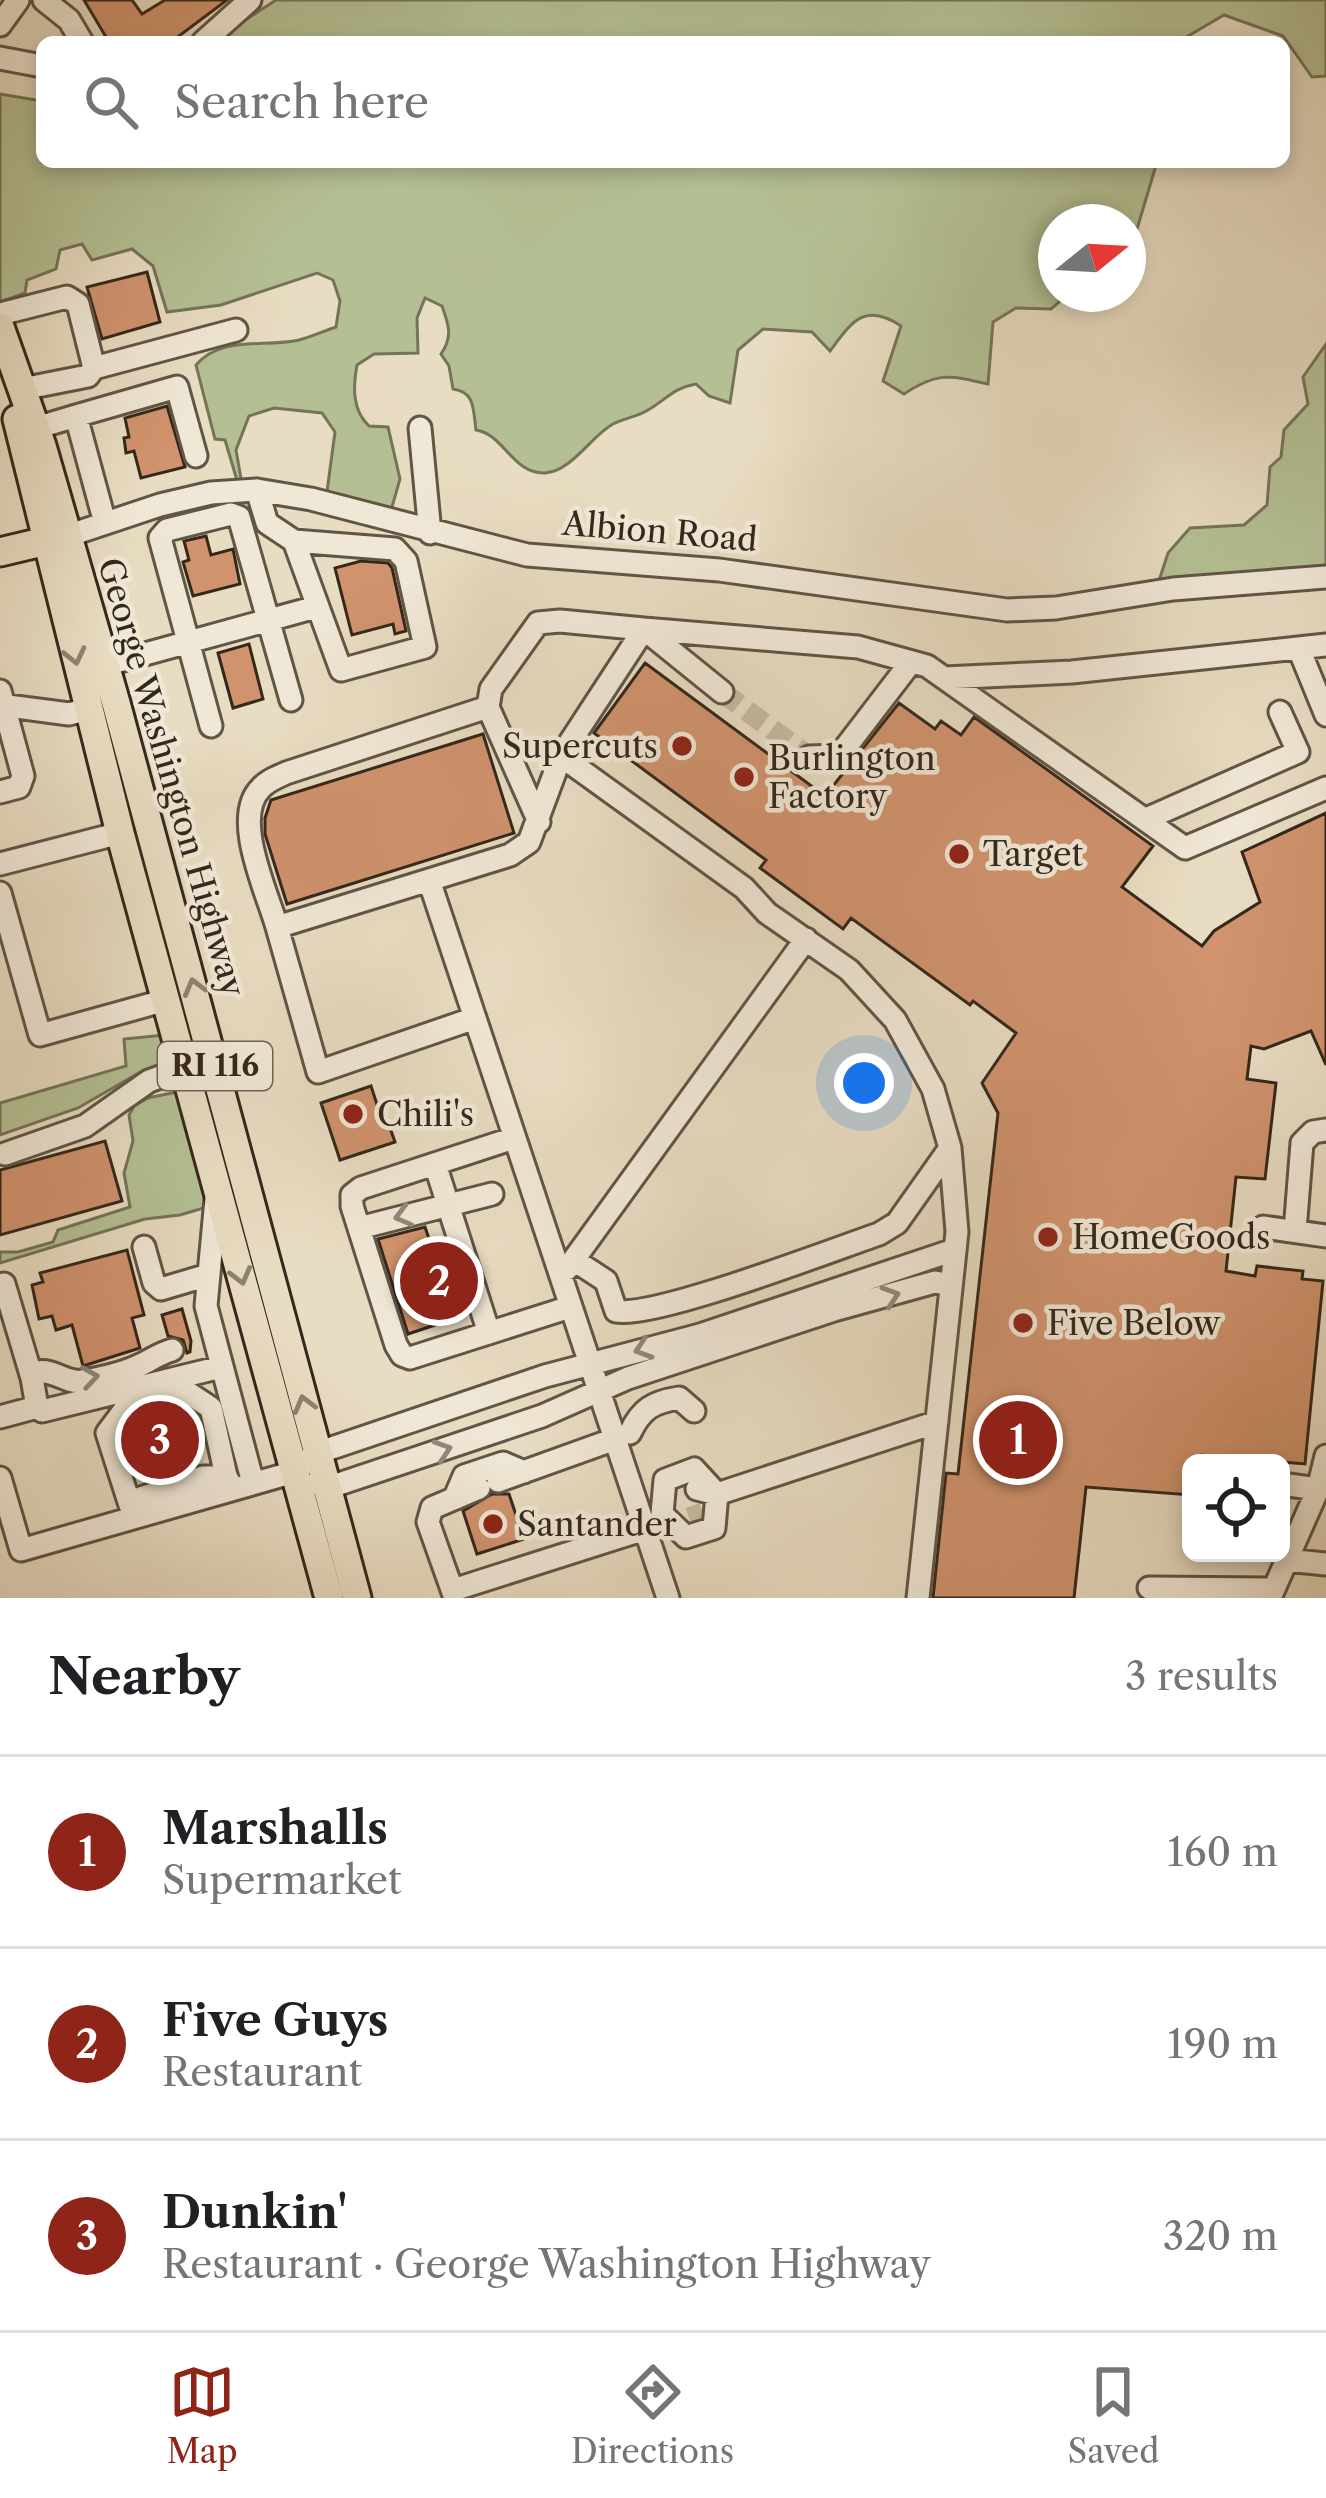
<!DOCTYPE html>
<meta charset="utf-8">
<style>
:root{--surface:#fff;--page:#f6f6f6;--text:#202124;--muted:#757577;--line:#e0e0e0;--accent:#8f2418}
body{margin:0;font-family:"Libre Caslon Text",serif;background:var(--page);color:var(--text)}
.controls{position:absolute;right:36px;bottom:36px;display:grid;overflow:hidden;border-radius:18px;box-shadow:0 6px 18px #0003}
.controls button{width:108px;height:108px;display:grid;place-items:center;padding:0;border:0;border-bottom:3px solid var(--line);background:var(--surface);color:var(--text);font:60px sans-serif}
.compass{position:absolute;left:1038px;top:204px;width:108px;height:108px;border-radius:50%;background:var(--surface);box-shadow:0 6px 18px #0003;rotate:72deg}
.you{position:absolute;left:864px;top:1083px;width:42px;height:42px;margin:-30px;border:9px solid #fff;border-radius:50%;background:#1a73e8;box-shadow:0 0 0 18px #1a73e833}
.badge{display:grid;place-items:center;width:78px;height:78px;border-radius:50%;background:var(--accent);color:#fff;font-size:39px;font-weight:700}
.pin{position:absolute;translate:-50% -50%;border:6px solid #fff;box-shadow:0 3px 12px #0006}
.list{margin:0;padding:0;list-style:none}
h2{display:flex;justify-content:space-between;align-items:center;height:156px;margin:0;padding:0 48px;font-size:51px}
h2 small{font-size:39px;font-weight:400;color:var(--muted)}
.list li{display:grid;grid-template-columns:78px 1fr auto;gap:36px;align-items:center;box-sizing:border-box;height:192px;padding:0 48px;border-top:3px solid var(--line)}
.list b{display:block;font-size:45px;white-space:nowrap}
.list p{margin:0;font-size:39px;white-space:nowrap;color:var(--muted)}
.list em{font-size:39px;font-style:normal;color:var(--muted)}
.icon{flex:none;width:66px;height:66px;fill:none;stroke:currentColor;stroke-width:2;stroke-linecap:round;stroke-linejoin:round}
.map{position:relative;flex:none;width:1326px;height:1598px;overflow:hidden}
.search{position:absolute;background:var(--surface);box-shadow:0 6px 18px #0003;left:36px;right:36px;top:36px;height:132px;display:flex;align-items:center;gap:30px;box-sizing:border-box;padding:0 42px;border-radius:18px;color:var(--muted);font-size:45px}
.sheet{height:732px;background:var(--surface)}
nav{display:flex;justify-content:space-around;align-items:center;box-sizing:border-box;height:168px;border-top:3px solid var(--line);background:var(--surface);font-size:33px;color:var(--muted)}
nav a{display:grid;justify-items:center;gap:6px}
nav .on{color:var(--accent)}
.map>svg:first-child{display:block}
.green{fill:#b4c094;stroke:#747458;stroke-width:3}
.building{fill:#d0936e;stroke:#34281b;stroke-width:3}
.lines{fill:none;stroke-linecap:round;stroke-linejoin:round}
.minor-tunnel{stroke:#c4b8a1;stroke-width:21;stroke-dasharray:21 10;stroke-linecap:butt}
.minor-casing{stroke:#615545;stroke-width:27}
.major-casing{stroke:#34281b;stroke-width:33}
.minor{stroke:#f0e8d7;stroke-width:21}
.major{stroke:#e8dcc2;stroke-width:27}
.oneway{stroke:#8e826e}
.oneway2{stroke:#928879}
.poi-dot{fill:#8f2418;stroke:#f0e8d7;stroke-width:4.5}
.labels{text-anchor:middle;stroke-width:9;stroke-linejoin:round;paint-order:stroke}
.shield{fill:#f0e8d7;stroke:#6c6253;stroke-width:3}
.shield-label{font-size:30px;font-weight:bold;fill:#34281b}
.street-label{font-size:33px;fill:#34281b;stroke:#f0e8d7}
.poi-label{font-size:33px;fill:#34281b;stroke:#f0e8d7;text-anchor:start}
</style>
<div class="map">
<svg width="1326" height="1598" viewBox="0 0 1326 1598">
<rect width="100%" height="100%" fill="#e8dcc2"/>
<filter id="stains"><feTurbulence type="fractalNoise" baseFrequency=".00167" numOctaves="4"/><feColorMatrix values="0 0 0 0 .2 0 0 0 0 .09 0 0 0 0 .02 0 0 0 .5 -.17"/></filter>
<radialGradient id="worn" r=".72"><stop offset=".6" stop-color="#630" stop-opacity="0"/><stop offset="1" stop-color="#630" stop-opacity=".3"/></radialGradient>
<path class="green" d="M276,0h1050v76l-14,1 -29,-41 -59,-21 -46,27h-958l7,-10z
M0,94l42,7v61h1115l-20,67 -9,11v-18h-72v72h12l-17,15 -35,-1 -23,14 -5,62c-38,-9 -51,-12 -84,10l-21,-13 18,-55c-37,-25 -50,-3 -71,25l-18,-19 -49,-3 -25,21 -8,53 -21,-7 -13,-12c-23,4 -29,15 -48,26 -11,7 -24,8 -35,14 -22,12 -41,47 -68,49 -33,1 -41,-39 -69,-43 -3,-19 0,-38 -23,-41l-4,-23 -8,-12c12,-17 8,-29 1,-48l-17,-8 -8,20 1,35 -44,1 -17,11c-4,22 -5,45 12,61l19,1 12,52 -12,42 -62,-22 9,-67 -13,-19 -48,-5 -25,8 -13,34 7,40 -4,-3 -14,-47 -10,-1 -19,-74c26,-30 68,-17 103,-25 12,-3 25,-9 37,-13l4,-26 -7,-21 -16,-7 -96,32 -54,7 -14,-46 -21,-17 -40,11 -10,-16 -22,6 -4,19 -29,11 -2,13 -25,9z
M1326,344v233l-171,16 13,-40 22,-25 54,-3 23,-20 3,-38 11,-10 3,-27 24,-26 -5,-27z
M164,1035l15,28 -35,7 -66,38 -78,27v-32l126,-37 -2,-27z
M186,1090l28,115 -34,10 -35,4 -145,44v-11h18l35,-10 5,-12 72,-23 -6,-34 9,-32 -4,-26 5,-9 14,-8z"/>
<path class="building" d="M84,0h48l10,14 23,-14h62l-56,42h-62z
M147,272l13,50 -58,17 -15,-52z
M167,406l18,61 -44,11 -7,-27 -8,2 -2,-15 5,-1 -4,-19z
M206,536l5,19 22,-6 7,35 -47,12 -10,-34 6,-2 -5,-19z
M361,561l27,2 4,5 14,63 -11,3 -2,-10 -41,11 -17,-67z
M249,644l14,55 -30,9 -15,-55z
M645,663l180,133 74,-93 36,26 6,-8 20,14 13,-18 179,129 -31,41 80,59 12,-15 46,-29 -18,-50 84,-39v252l-15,-34 -47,18 -13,-3 -4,33 29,4 -11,96 -29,-2 -10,94 29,5 2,-10 46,5 -1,8 21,2 -18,183 -104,-9 -1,8h-9v32l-105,-8 -12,111h-141l13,-125 12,1 40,-361 -16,-30 34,-50 -43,-32 -3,4 -119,-87 -8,11 -83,-61 6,-8 -172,-127z
M483,734l31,99 -227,71 -22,-70v-16l6,-18z
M371,1086l13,40 5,-1 6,17 -55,18 -19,-57z
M105,1141l17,60 -122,34v-65z
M425,1227l31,91 -48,16 -30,-95z
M127,1250l17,65 -12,3 8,30 -57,18 -11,-41 -16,5 -4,-14 -13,3 -7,-34 11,-3 -3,-9z
M182,1309l9,32 -1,11 -3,1 -4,-13 -15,-4 -6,-21z
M170,1414l12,43 -9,2 1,5 -23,1 -12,-43z
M492,1494h17l15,45 -47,15 -14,-43z"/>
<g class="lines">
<path class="minor-tunnel" d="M722,692l87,65
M689,1518l14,-5"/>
<g class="minor-casing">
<path id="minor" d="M44,0l25,20 13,22
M0,25l18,-25
M203,42l47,-42
M0,58l42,8
M0,314l67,-17 11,7 16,64 -6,8 -66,13
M94,368l142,-38
M76,416l101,-29 19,69
M36,428l40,-12 29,107
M420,428l10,105
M257,490l10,33 27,18 47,129 84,-23 -19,-86 -11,-12 -101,-8
M67,536l93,-31 51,-12 46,-3 54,9 216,56 192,15 288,40 49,-2 117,-19 153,-12
M1299,649l27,66
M105,665l211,-58
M944,678l128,-6 254,-27
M0,691l23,85 -4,11 -19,5
M0,705l69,9 19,-5
M211,726l-51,-188 7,-8 64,-16 8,3 52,183
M561,756l183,132 23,25 82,57 46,50 38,69 17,59 7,84 -39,366
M809,757l30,-1 72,-94
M1146,819l152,-67 -18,-40
M539,822l-51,-115 3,-18 47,-66 22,-2 84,8 78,63
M0,864l120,-31
M429,880l239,718
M0,893l40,142 126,-35
M277,927c-10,-35 -46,-110 -16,-139 6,-7 16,-11 25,-15l202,-66
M475,1018l-157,54 -41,-145 233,-72 19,-13 32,-86 83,-127 214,18 69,19 258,182 141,-60
M514,1138l-153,50 -9,7v11l44,139 6,10 8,3 160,-51
M5,1154l80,-28 64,-45 35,-13
M435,1164l54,169
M216,1199l-10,107 47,177
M1263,1227l63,9
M359,1228l133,-34
M1295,1231l7,-88 11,-11 13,-2
M144,1247l10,36 7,6 47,-14
M574,1260l32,21 10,30c37,8 216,-61 263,-77l18,-11 53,-75
M567,1269l239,-330
M0,1285l4,-1 28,94
M172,1350c-14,4 -22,11 -34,16 -15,7 -39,13 -56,15 -16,3 -27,-12 -45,-9l-5,6 5,29 5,4 179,-44
M0,1417l37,-10
M630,1433c11,-24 23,-31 49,-35l15,13
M694,1469l23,25 -3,34 -28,9 -24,-23 3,-34z
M0,1478l21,72 273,-78 23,-19 228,-77 155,-41 254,-85
M498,1481l117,-42
M316,1483l11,5 215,-72 86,-38 206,-68 101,-28 16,3
M1281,1484l37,5
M697,1489l20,5 220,-72
M455,1497l9,-21 39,-13 21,9
M129,1502l-22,-69 18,-24 14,-5 51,-10 21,14 15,68
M132,1511l-3,-9 74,-25 23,-1 6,12
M1286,1560l40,4
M1149,1588l125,1
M453,1590l192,-61
M455,1598l-27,-76 4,-14 47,-20
M1270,1598l48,-109 8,-33"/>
</g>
<g class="major-casing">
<path id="major" d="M0,327l42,119 74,257 241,895
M17,419l103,414 209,765
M0,552l63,-15"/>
</g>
<use href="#minor" class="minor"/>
<use href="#major" class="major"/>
</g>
<defs><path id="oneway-chevron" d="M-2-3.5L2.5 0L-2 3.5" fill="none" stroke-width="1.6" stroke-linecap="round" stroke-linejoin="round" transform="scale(3)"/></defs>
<g class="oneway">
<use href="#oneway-chevron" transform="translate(75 656) rotate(77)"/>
<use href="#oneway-chevron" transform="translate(194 987) rotate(-105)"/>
<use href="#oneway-chevron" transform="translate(241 1276) rotate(75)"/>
<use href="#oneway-chevron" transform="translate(304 1404) rotate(-105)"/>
</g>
<g class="oneway2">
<use href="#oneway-chevron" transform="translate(403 1216) rotate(165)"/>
<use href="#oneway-chevron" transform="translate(891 1296) rotate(-18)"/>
<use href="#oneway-chevron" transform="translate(643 1349) rotate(162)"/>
<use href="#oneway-chevron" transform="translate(90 1377) rotate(-9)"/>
<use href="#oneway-chevron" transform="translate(443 1450) rotate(-18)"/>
</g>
<g class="poi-dot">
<circle cx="682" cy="746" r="12"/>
<circle cx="744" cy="777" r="12"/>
<circle cx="959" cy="854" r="12"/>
<circle cx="353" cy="1114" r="12"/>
<circle cx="1048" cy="1237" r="12"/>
<circle cx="1023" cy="1323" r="12"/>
<circle cx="493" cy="1524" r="12"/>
</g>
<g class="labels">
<rect class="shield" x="158" y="1042" width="114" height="48" rx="9"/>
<g class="shield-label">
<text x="215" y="1076">RI 116</text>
</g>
<g class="street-label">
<text transform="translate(660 531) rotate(5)" y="12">Albion Road</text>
<text transform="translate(172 777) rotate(74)" y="12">George Washington Highway</text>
</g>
<g class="poi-label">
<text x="658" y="758" text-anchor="end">Supercuts</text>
<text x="768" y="770">Burlington<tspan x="768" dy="38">Factory</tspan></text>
<text x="983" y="866">Target</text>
<text x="377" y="1126">Chili's</text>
<text x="1072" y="1249">HomeGoods</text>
<text x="1047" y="1335">Five Below</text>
<text x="517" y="1536">Santander</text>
</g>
</g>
<rect width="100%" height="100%" filter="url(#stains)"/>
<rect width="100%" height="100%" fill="url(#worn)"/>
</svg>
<div class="controls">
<button><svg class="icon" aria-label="locate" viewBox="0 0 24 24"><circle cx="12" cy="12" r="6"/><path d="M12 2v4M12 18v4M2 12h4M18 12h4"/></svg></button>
</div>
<svg class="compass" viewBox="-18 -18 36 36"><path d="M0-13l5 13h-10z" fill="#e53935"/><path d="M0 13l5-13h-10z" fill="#757577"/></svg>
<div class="you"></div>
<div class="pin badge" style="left:1018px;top:1440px">1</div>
<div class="pin badge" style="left:439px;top:1281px">2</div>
<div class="pin badge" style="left:160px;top:1440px">3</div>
<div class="search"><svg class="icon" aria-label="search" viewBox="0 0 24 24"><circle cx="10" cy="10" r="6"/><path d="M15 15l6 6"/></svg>Search here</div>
</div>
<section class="sheet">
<h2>Nearby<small>3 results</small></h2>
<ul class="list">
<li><span class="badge">1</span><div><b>Marshalls</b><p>Supermarket</p></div><em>160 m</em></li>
<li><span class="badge">2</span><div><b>Five Guys</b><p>Restaurant</p></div><em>190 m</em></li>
<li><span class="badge">3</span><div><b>Dunkin'</b><p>Restaurant · George Washington Highway</p></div><em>320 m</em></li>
</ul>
</section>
<nav>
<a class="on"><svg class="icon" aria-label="map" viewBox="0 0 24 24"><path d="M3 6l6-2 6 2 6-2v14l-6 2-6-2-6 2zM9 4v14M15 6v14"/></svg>Map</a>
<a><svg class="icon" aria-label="directions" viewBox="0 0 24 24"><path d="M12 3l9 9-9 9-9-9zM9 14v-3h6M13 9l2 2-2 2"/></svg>Directions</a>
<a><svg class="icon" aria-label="saved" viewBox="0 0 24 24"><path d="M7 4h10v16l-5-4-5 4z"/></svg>Saved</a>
</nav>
